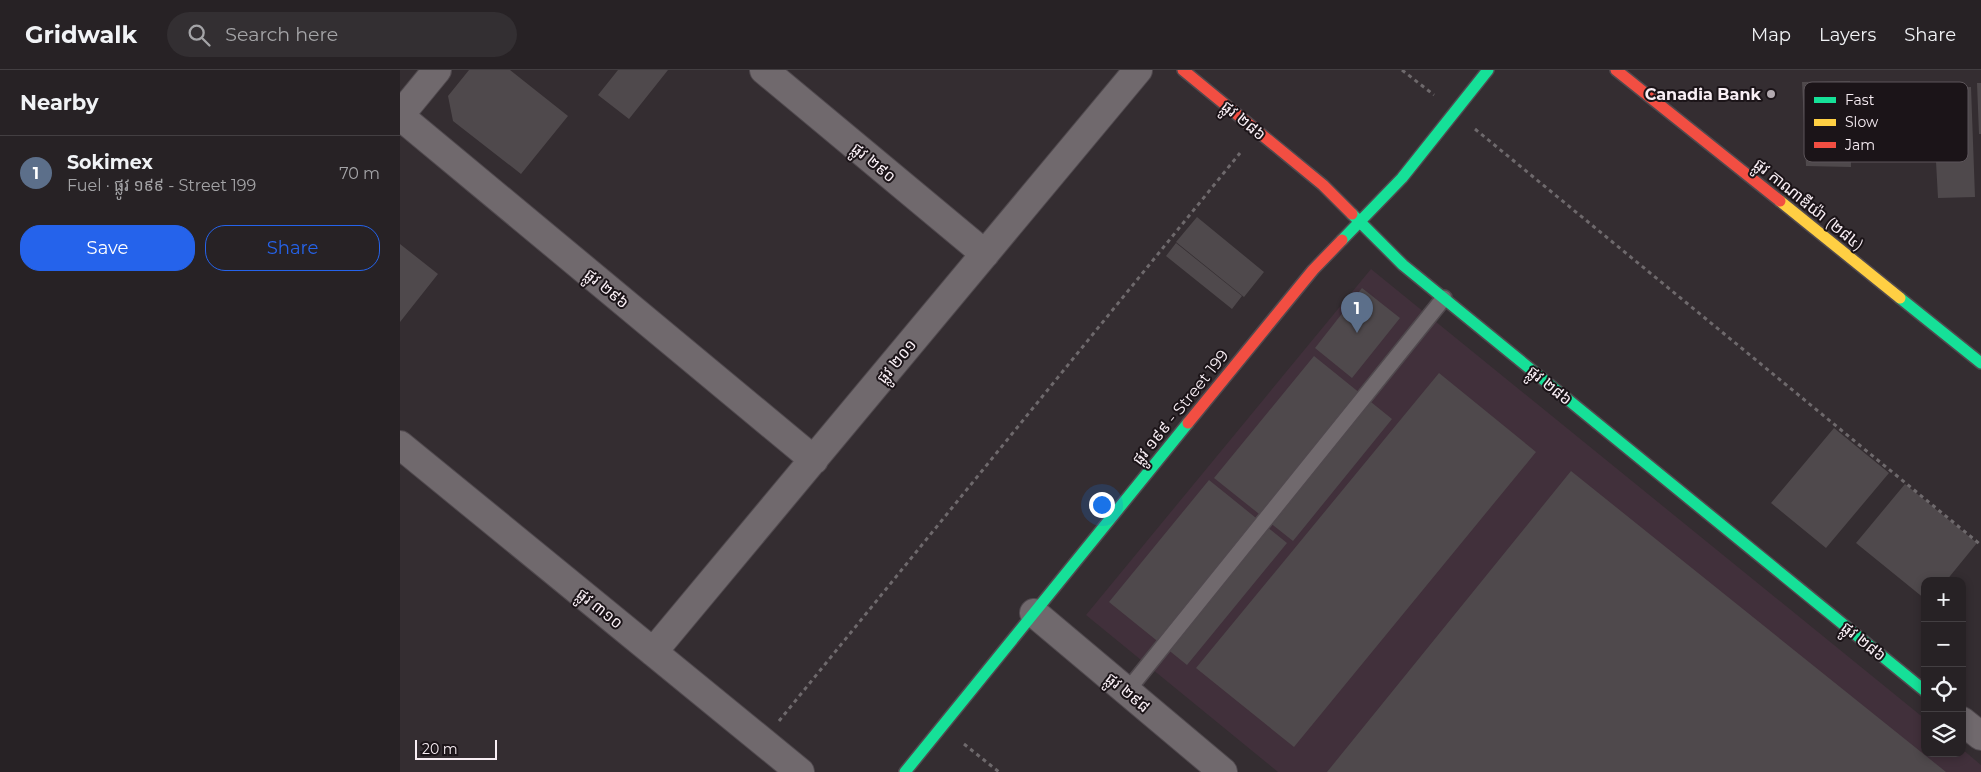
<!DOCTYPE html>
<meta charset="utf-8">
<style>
:root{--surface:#272225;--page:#332f32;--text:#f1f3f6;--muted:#a4a4a7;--line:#433f42;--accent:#2563eb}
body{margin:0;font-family:Montserrat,"Noto Sans Khmer",sans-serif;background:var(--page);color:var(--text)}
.controls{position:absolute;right:15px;bottom:15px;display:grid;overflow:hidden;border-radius:10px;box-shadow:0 2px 8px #0003}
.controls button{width:45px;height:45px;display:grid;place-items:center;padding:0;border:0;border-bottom:1px solid var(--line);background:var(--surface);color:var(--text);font:25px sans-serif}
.scale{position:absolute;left:15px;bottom:12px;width:82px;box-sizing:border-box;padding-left:5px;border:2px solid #f8eef4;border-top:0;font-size:14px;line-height:18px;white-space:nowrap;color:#f8eef4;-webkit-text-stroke:4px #1b1418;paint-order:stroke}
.you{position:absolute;left:701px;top:434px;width:18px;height:18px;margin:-12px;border:4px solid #fff;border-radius:50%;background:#1a73e8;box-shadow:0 0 0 8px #1a73e833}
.badge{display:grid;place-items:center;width:32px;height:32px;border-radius:50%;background:var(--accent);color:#fff;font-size:16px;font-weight:700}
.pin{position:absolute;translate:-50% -41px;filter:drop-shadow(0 1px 2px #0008)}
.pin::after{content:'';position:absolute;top:26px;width:18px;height:15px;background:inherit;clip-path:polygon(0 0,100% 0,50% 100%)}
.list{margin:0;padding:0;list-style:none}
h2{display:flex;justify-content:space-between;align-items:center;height:65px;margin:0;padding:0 20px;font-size:21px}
h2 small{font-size:16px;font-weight:400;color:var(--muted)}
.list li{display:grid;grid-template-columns:32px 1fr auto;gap:15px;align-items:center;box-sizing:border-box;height:75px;padding:0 20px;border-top:1px solid var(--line)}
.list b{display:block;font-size:19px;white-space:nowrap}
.list p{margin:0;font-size:16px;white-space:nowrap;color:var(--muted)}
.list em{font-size:16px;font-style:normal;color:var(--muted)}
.actions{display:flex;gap:10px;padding:15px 20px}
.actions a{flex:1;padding:11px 0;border:1px solid var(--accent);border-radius:20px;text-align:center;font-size:18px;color:var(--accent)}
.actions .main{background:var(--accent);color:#fff}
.icon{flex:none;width:28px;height:28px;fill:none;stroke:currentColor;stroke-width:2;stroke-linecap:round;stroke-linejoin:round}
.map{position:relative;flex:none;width:1581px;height:702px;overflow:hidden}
header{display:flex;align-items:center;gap:30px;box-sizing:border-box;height:70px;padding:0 25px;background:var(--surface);border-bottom:1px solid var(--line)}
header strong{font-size:24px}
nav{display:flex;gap:28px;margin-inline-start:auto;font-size:18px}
.search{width:350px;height:45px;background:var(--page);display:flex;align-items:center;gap:12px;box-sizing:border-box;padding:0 18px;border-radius:28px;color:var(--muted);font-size:19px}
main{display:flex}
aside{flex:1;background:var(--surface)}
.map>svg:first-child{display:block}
.built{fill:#41303b}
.building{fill:#4f494c}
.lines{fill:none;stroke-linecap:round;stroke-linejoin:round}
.lane-casing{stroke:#50494e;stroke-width:18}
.street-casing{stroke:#50494e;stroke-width:30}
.fast-casing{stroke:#50494e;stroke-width:14}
.slow-casing{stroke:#50494e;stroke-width:14}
.jam-casing{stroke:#50494e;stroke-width:14}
.path{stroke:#6e696c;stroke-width:3;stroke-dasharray:4 4;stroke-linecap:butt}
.lane{stroke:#70696d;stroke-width:15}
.street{stroke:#70696d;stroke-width:28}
.fast{stroke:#16e098;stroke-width:11}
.slow{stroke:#ffcf43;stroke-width:11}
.jam{stroke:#f24e42;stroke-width:11}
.poi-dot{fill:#b3aab0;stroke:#1b1418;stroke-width:2}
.labels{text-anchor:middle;stroke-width:4;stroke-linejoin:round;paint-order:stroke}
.poi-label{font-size:16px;font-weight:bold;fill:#f8eef4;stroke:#1b1418;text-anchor:end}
.street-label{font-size:16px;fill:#f8eef4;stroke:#1b1418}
.key{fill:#1b1418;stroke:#5d555a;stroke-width:1}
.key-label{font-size:14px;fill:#f8eef4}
</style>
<header>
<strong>Gridwalk</strong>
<div class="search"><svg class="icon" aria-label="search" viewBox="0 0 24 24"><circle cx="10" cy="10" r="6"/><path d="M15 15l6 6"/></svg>Search here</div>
<nav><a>Map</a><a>Layers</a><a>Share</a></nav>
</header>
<main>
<aside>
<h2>Nearby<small></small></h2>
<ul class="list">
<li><span class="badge" style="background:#5c6f8a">1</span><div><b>Sokimex</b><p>Fuel · ផ្លូវ ១៩៩ - Street 199</p></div><em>70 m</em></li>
</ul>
<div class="actions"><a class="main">Save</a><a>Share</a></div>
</aside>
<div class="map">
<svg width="1581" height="702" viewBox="0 0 1581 702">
<rect width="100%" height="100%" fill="#342d31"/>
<path class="built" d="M971,199l554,450v34h37v-4l19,16v7h-703l-192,-157z"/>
<path class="building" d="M69,0h41l58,46 -47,58 -68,-53 -5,-25z
M218,0h50l-39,49 -31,-24z
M1450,11l1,86 -45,-1 -4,-84z
M1577,13h4v51h-2z
M1571,17l4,110 -37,1 -6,-109z
M797,147l67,55 -20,25 -68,-55z
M776,173l66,53 -10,13 -66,-53z
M0,174l38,30 -38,48z
M962,218l38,30 -48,60 -37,-30z
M914,286l78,63 -99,122 -79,-63z
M1039,303l97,79 -242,295 -98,-79z
M1434,358l55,45 -63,75 -55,-45z
M1171,401l375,301h-619z
M809,410l78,63 -100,122 -78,-63z
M1505,414l72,59 -31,38h-21v18l-69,-56z"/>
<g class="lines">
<g class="lane-casing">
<path id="lane" d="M727,621l317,-393"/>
</g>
<g class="street-casing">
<path id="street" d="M364,0l221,184
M0,45l37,-45
M0,46l414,344
M0,375l400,327
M634,543l189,159
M253,582l485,-582
M1562,651l19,15"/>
</g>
<g class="fast-casing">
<path id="fast" d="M952,144l51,51 522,426
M942,170l60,-62 86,-108
M1500,228l81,65
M505,702l283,-349"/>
</g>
<g class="slow-casing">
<path id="slow" d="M1380,131l120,97"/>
</g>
<g class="jam-casing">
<path id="jam" d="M783,0l140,115 29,29
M1216,0l164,131
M788,353l125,-153 29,-30"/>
</g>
<path class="path" d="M1002,0l32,25
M1075,59l506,416
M379,651l461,-568
M564,674l35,28"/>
<use href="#lane" class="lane"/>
<use href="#street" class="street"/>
<use href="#fast" class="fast"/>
<use href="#slow" class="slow"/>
<use href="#jam" class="jam"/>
</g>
<circle class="poi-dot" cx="1371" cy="24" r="5"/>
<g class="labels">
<g class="poi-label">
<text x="1361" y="30">Canadia Bank</text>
</g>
<g class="street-label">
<text transform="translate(844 50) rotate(40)" y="6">ផ្លូវ ២៨៦</text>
<text transform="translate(474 92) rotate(40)" y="6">ផ្លូវ ២៩០</text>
<text transform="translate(1409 134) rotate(39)" y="6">ផ្លូវ កាណាឌីយ៉ា (២៨៤)</text>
<text transform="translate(207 218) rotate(40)" y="6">ផ្លូវ ២៩៦</text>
<text transform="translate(496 291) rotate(-50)" y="6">ផ្លូវ ២០១</text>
<text transform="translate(1150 315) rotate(39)" y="6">ផ្លូវ ២៨៦</text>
<text transform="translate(780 337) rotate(-51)" y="6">ផ្លូវ ១៩៩ - Street 199</text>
<text transform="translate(200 538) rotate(39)" y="6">ផ្លូវ ៣១០</text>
<text transform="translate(1464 571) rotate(39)" y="6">ផ្លូវ ២៨៦</text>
<text transform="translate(728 622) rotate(40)" y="6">ផ្លូវ ២៩៨</text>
</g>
</g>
<rect x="1404" y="12" width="164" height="80" rx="8" class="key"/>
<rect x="1414" y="27" width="22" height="6" fill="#16e098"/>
<rect x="1414" y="49" width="22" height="7" fill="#ffcf43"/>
<rect x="1414" y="72" width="22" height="6" fill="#f24e42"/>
<g class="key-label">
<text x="1445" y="35">Fast</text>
<text x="1445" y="57">Slow</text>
<text x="1445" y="80">Jam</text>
</g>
</svg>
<div class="controls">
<button>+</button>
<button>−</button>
<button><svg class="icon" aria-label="locate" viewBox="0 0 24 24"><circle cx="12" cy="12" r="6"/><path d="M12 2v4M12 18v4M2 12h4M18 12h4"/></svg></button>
<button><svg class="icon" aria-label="layers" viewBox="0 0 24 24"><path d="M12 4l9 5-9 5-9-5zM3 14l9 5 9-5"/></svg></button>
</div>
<div class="scale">20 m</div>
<div class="you"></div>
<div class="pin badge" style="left:957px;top:263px;background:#5c6f8a">1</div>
</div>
</main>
